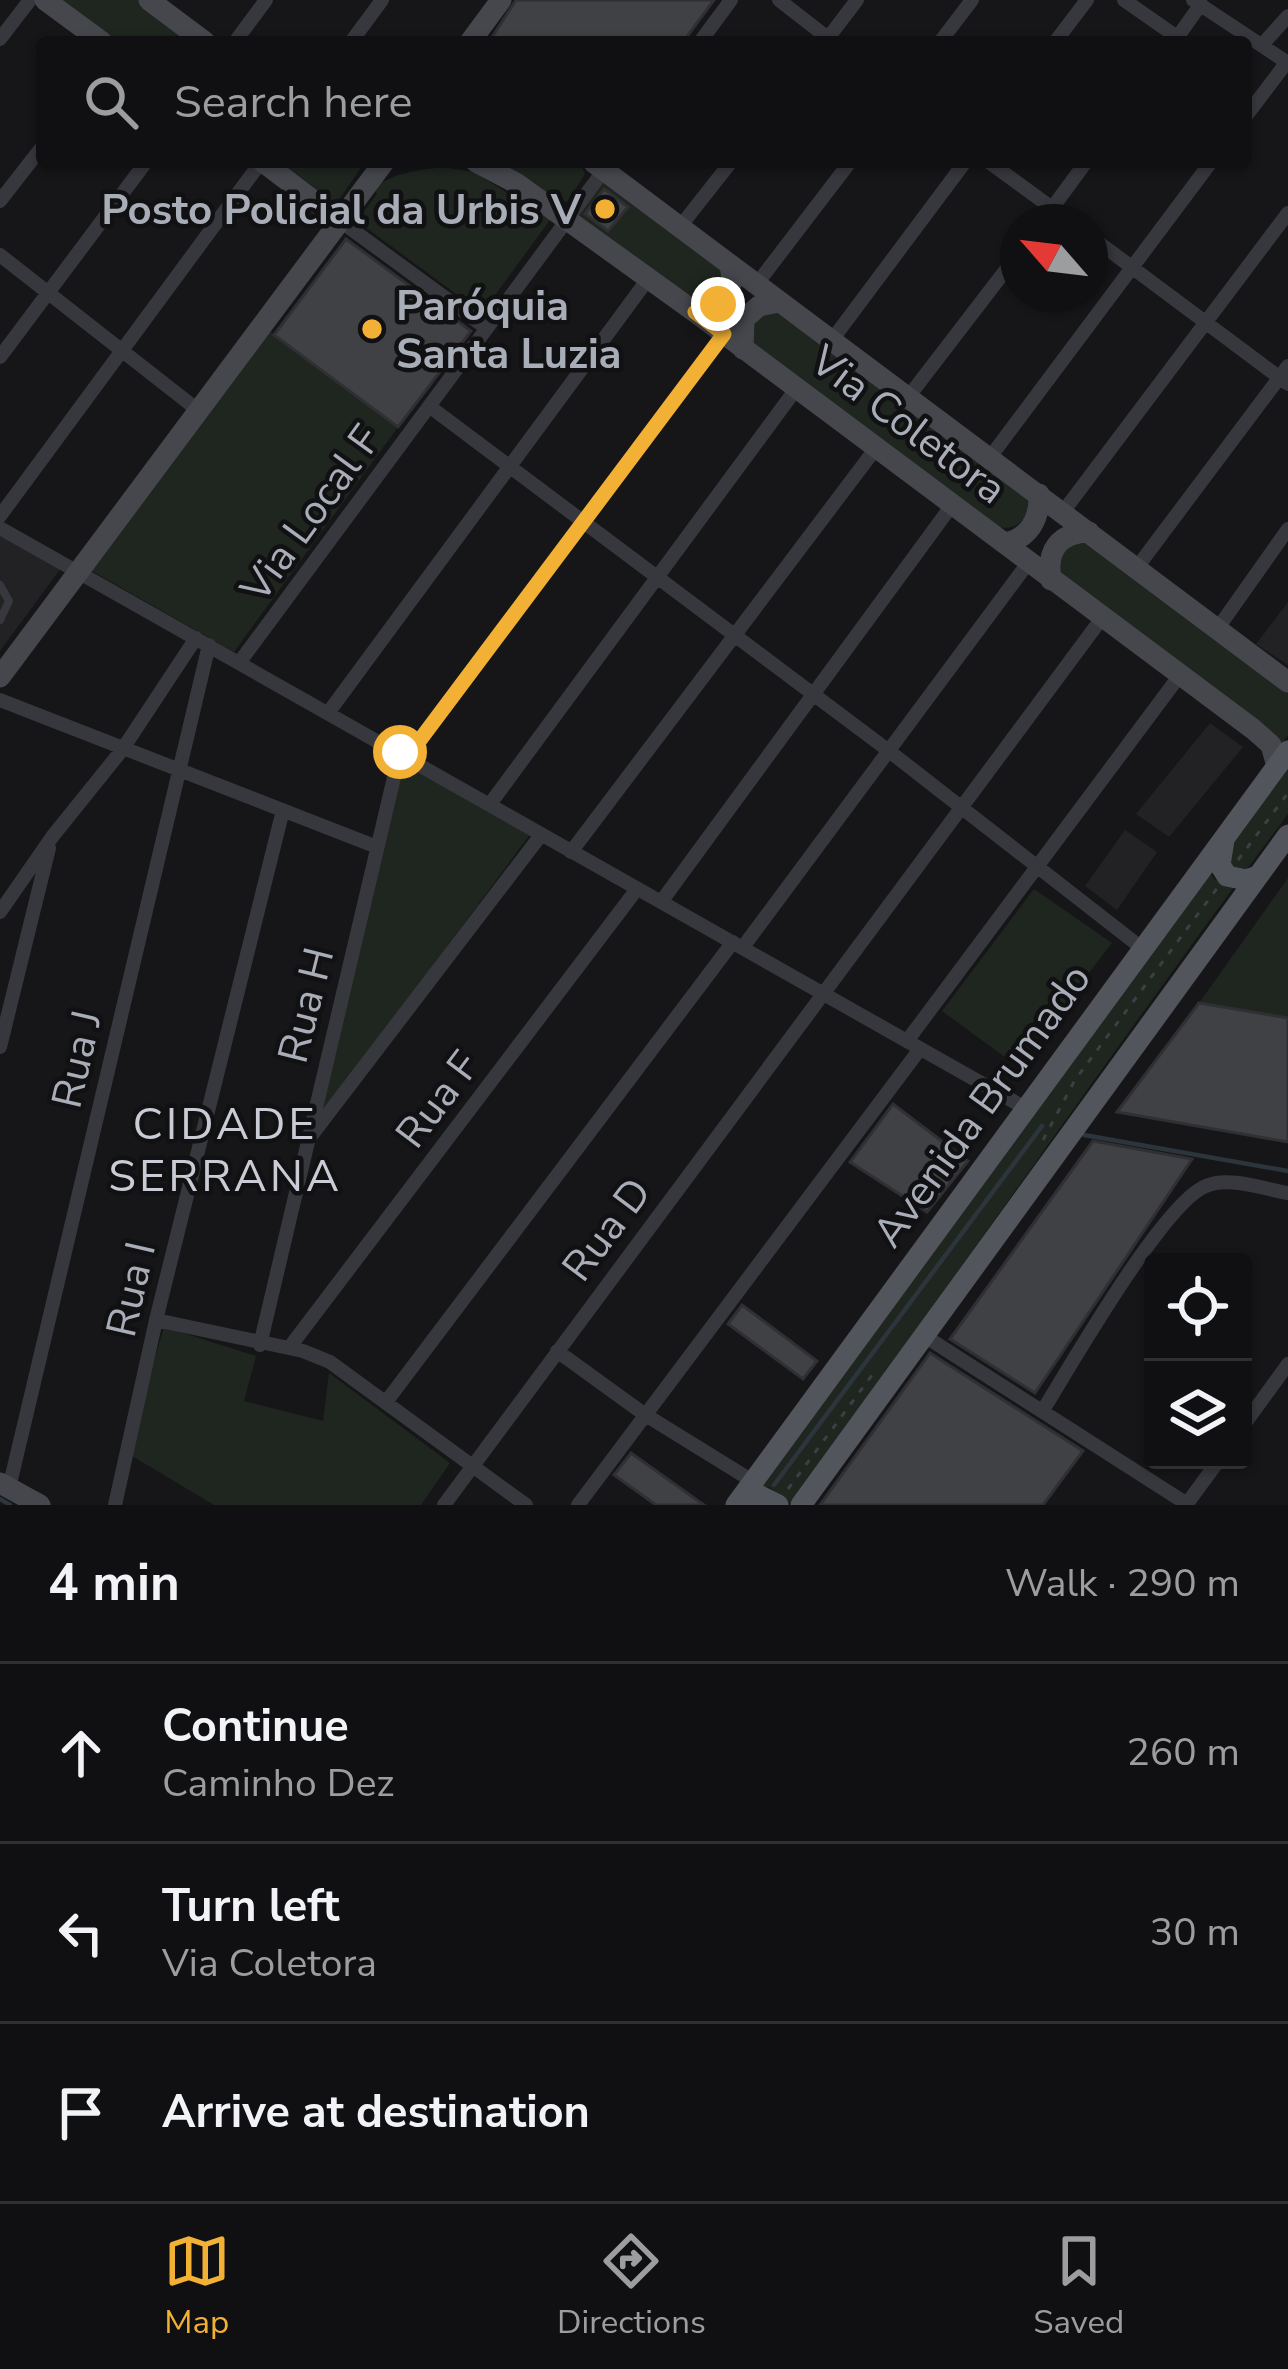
<!DOCTYPE html>
<meta charset="utf-8">
<style>
:root{--surface:#101012;--page:#19191b;--text:#f1f3f6;--muted:#9c9d9f;--line:#303032;--accent:#f2b134}
body{margin:0;font-family:"Nunito Sans",sans-serif;background:var(--page);color:var(--text)}
.controls{position:absolute;right:36px;bottom:36px;display:grid;overflow:hidden;border-radius:12px;box-shadow:0 3px 9px #0004}
.controls button{width:108px;height:108px;display:grid;place-items:center;padding:0;border:0;border-bottom:3px solid var(--line);background:var(--surface);color:var(--text);font:60px sans-serif}
.compass{position:absolute;left:1000px;top:204px;width:108px;height:108px;border-radius:50%;background:var(--surface);box-shadow:0 3px 9px #0004;rotate:298deg}
.stop{position:absolute;width:36px;height:36px;margin:-27px;border:9px solid #f2b134;border-radius:50%;background:#fff}
.stop.end{background:#f2b134;border-color:#fff;box-shadow:0 3px 12px #0008}
.list{margin:0;padding:0;list-style:none}
h2{display:flex;justify-content:space-between;align-items:center;height:156px;margin:0;padding:0 48px;font-size:51px}
h2 small{font-size:39px;font-weight:400;color:var(--muted)}
.list li{display:grid;grid-template-columns:78px 1fr auto;gap:36px;align-items:center;box-sizing:border-box;height:180px;padding:0 48px;border-top:3px solid var(--line)}
.list b{display:block;font-size:45px;white-space:nowrap}
.list p{margin:0;font-size:39px;white-space:nowrap;color:var(--muted)}
.list em{font-size:39px;font-style:normal;color:var(--muted)}
.icon{flex:none;width:66px;height:66px;fill:none;stroke:currentColor;stroke-width:2;stroke-linecap:round;stroke-linejoin:round}
.map{position:relative;flex:none;width:1288px;height:1505px;overflow:hidden}
.search{position:absolute;background:var(--surface);box-shadow:0 3px 9px #0004;left:36px;right:36px;top:36px;height:132px;display:flex;align-items:center;gap:30px;box-sizing:border-box;padding:0 42px;border-radius:12px;color:var(--muted);font-size:45px}
.sheet{height:696px;background:var(--surface)}
nav{display:flex;justify-content:space-around;align-items:center;box-sizing:border-box;height:168px;border-top:3px solid var(--line);background:var(--surface);font-size:33px;color:var(--muted)}
nav a{display:grid;justify-items:center;gap:6px}
nav .on{color:var(--accent)}
.map>svg:first-child{display:block}
.built{fill:#222225}
.green{fill:#1e261f}
.lines{fill:none;stroke-linecap:round;stroke-linejoin:round}
.stream{stroke:#2c353c;stroke-width:4.5}
.building{fill:#404145;stroke:#303034;stroke-width:3}
.path{stroke:#3d3f44;stroke-width:3;stroke-dasharray:6 9;stroke-linecap:butt}
.lane{stroke:#37383d;stroke-width:8}
.street{stroke:#37383d;stroke-width:14}
.secondary{stroke:#45474d;stroke-width:21}
.primary{stroke:#53555c;stroke-width:21}
.route{stroke:#f2b134;stroke-width:15}
.poi-dot{fill:#f2b134;stroke:#111113;stroke-width:4.5}
.labels{text-anchor:middle;stroke-width:9;stroke-linejoin:round;paint-order:stroke}
.poi-label{font-size:42px;font-weight:bold;fill:#a8adb8;stroke:#111113;text-anchor:end}
.street-label{font-size:42px;fill:#a8adb8;stroke:#111113}
.neighbourhood-label{font-size:45px;letter-spacing:3px;fill:#c9ccd4;stroke:#111113}
</style>
<div class="map">
<svg width="1288" height="1505" viewBox="0 0 1288 1505">
<rect width="100%" height="100%" fill="#161618"/>
<path class="built" d="M0,534l61,34 -61,83z
M1288,602v63l-32,-21z
M1210,723l33,24 -74,90 -33,-23z
M1125,830l32,22 -40,58 -32,-24z"/>
<path class="green" d="M59,0h79l57,42h-78z
M280,162h76l6,4 -26,38z
M500,162h80l5,12 -17,27c-24,5 -49,-24 -68,-39z
M442,167l32,5 76,48 -68,93 -125,-92 20,-27 -4,-5c21,-17 43,-18 69,-22z
M605,180l117,89 2,8 -7,15 -24,9 -115,-83v-8z
M770,308l257,186 4,12c-9,20 -17,24 -38,21l-241,-178 -5,-21z
M270,331l128,96 -164,225 -149,-85z
M1086,537l202,150v48l-12,16 -218,-175 6,-33z
M402,757l129,76 -216,292z
M1288,758v56l-41,55 -17,2 -2,-21z
M1208,867l6,12 19,9c-150,205 -294,413 -445,617l-19,-18h-16z
M1288,878v140l-89,-15z
M1034,889l78,54 -95,123 -75,-55z
M164,1327l92,29 -12,45 79,20 6,-48 121,90 -29,42h-207l-87,-52z"/>
<g class="lines">
<path class="stream" d="M1084,1135l204,36
M774,1485l268,-359
M0,1499l10,6"/>
</g>
<path class="building" d="M516,0h198l-31,42h-194z
M604,189l24,18 -20,24 -23,-17z
M346,239l125,92 -73,96 -124,-92z
M1199,1003l89,15v124l-171,-30z
M893,1104l75,57 -41,51 -77,-50z
M1093,1141l99,18 -157,234 -85,-54z
M742,1305l75,56 -14,18 -75,-55z
M930,1353l153,98 -40,54h-223z
M631,1453l73,52h-48l-42,-30z"/>
<g class="lines">
<path class="path" d="M1238,860l50,-67
M1043,1140l32,-60 143,-193
M1153,1465l50,-5
M788,1489l87,-118"/>
<path class="lane" d="M0,585l9,16 -9,19"/>
<path class="street" d="M779,0l54,42
M1124,0l53,37
M1193,0l95,63
M0,39l30,-39
M235,42l31,-42
M351,42l31,-42
M700,42l31,-42
M825,42l32,-42
M940,42l32,-42
M1055,42l32,-42
M1174,42l27,-38
M1262,45l26,-29
M1246,116l41,-54
M989,162l82,60
M0,201l42,-54
M339,220l146,107
M1042,222l44,-60
M679,228l52,-66
M1090,236l198,148
M0,255l199,156
M756,285l94,-123
M832,340l133,-178
M0,357l146,-195
M909,396l109,-142
M429,406l460,345 254,198
M991,456l220,-294
M1063,512l225,-299
M0,516l261,-354
M0,528l1027,581
M1138,566l150,-200
M1218,628l70,-99
M239,663l368,-497
M0,700l377,147
M328,713l320,-434
M408,756l316,-422
M490,804l306,-415
M571,852l305,-404
M661,902l291,-397
M0,912l52,-75 70,-87 74,-112
M743,947l285,-384
M907,1041l273,-366
M0,1047l49,-199
M311,1136l230,-301
M156,1320l147,31 27,11 196,143
M926,1337l261,167
M260,1345l140,-593
M289,1348l348,-459
M557,1351l87,63 110,68
M386,1402l347,-460
M1043,1410c28,-45 121,-208 163,-224 23,-10 58,3 82,7
M1243,1426l45,-62
M9,1488l200,-843
M115,1505l41,-185 127,-510
M444,1505l658,-887
M578,1505l342,-456
M1186,1505l33,-45"/>
<path class="secondary" d="M45,0l57,42
M149,0l56,42
M470,42l31,-42
M263,162l76,58
M476,162l40,21 179,129 558,417 18,16 6,21
M593,162l695,520
M695,312c25,-5 42,-19 35,-46
M743,349l1,-30 15,-13 20,-4
M1004,543c25,-4 36,-24 35,-49
M1051,580c-5,-30 8,-47 38,-48
M0,677l384,-515
M0,1483l40,22"/>
<path class="primary" d="M1224,840l-4,25 7,11 19,4 12,-4
M740,1500l18,-5 20,10
M736,1505l552,-754
M801,1505l487,-670"/>
</g>
<g class="lines">
<path class="route" d="M400,752l8,4 316,-422 -29,-22 23,-8"/>
</g>
<g class="poi-dot">
<circle cx="605" cy="209" r="12"/>
<circle cx="372" cy="329" r="12"/>
</g>
<g class="labels">
<g class="poi-label">
<text x="581" y="224">Posto Policial da Urbis V</text>
<text x="396" y="320" text-anchor="start">Paróquia<tspan x="396" dy="48">Santa Luzia</tspan></text>
</g>
<g class="street-label">
<text transform="translate(909 424) rotate(37)" y="15">Via Coletora</text>
<text transform="translate(310 513) rotate(-54)" y="15">Via Local F</text>
<text transform="translate(305 1005) rotate(-76)" y="15">Rua H</text>
<text transform="translate(76 1059) rotate(-77)" y="15">Rua J</text>
<text transform="translate(437 1099) rotate(-53)" y="15">Rua F</text>
<text transform="translate(981 1105) rotate(-54)" y="15">Avenida Brumado</text>
<text transform="translate(606 1229) rotate(-53)" y="15">Rua D</text>
<text transform="translate(130 1289) rotate(-77)" y="15">Rua I</text>
</g>
<g class="neighbourhood-label">
<text x="225" y="1139">CIDADE<tspan x="225" dy="52">SERRANA</tspan></text>
</g>
</g>
</svg>
<div class="controls">
<button><svg class="icon" aria-label="locate" viewBox="0 0 24 24"><circle cx="12" cy="12" r="6"/><path d="M12 2v4M12 18v4M2 12h4M18 12h4"/></svg></button>
<button><svg class="icon" aria-label="layers" viewBox="0 0 24 24"><path d="M12 4l9 5-9 5-9-5zM3 14l9 5 9-5"/></svg></button>
</div>
<svg class="compass" viewBox="-18 -18 36 36"><path d="M0-13l5 13h-10z" fill="#e53935"/><path d="M0 13l5-13h-10z" fill="#9c9d9f"/></svg>
<div class="stop" style="left:400px;top:752px"></div>
<div class="stop end" style="left:718px;top:304px"></div>
<div class="search"><svg class="icon" aria-label="search" viewBox="0 0 24 24"><circle cx="10" cy="10" r="6"/><path d="M15 15l6 6"/></svg>Search here</div>
</div>
<section class="sheet">
<h2>4 min<small>Walk · 290 m</small></h2>
<ul class="list">
<li><svg class="icon" aria-label="ahead" viewBox="0 0 24 24"><path d="M12 20V5M6 11l6-6 6 6"/></svg><div><b>Continue</b><p>Caminho Dez</p></div><em>260 m</em></li>
<li><svg class="icon" aria-label="left" viewBox="0 0 24 24"><path d="M17 20v-9H6M10 6l-5 5 5 5"/></svg><div><b>Turn left</b><p>Via Coletora</p></div><em>30 m</em></li>
<li><svg class="icon" aria-label="arrive" viewBox="0 0 24 24"><path d="M6 21V4h12l-3 4 3 4H6"/></svg><div><b>Arrive at destination</b></div></li>
</ul>
</section>
<nav>
<a class="on"><svg class="icon" aria-label="map" viewBox="0 0 24 24"><path d="M3 6l6-2 6 2 6-2v14l-6 2-6-2-6 2zM9 4v14M15 6v14"/></svg>Map</a>
<a><svg class="icon" aria-label="directions" viewBox="0 0 24 24"><path d="M12 3l9 9-9 9-9-9zM9 14v-3h6M13 9l2 2-2 2"/></svg>Directions</a>
<a><svg class="icon" aria-label="saved" viewBox="0 0 24 24"><path d="M7 4h10v16l-5-4-5 4z"/></svg>Saved</a>
</nav>
